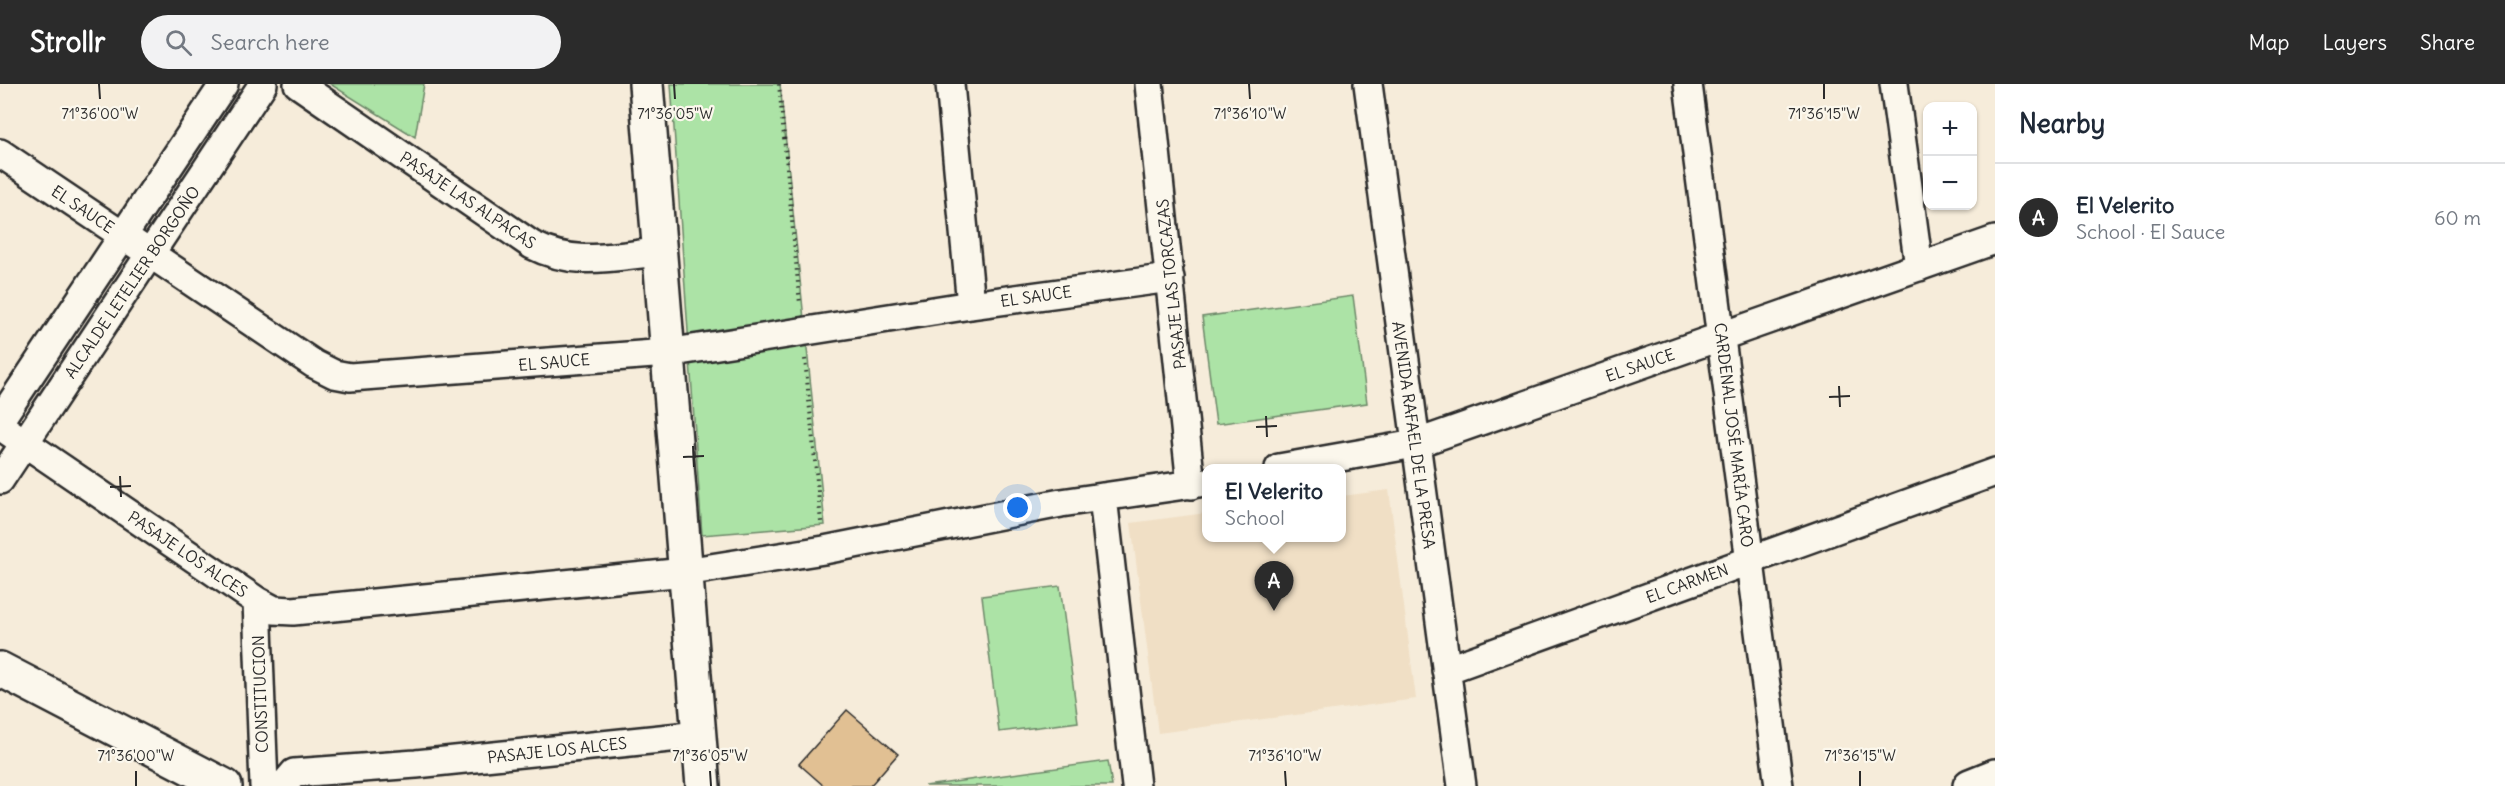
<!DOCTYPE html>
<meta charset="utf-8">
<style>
:root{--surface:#fff;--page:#f2f2f3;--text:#1f2937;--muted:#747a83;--line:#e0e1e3;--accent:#2b2b2b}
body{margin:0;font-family:Delius,sans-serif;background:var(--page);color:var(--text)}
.controls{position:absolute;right:18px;top:18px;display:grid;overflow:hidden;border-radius:12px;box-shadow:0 2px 4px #0004}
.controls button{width:54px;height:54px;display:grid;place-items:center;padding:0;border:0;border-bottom:2px solid var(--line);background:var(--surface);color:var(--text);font:30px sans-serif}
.you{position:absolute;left:1018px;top:424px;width:21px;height:21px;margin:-15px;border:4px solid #fff;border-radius:50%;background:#1a73e8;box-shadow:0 0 0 9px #1a73e833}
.badge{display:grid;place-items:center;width:39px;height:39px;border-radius:50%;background:var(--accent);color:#fff;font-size:20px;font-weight:700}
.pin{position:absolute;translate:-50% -50px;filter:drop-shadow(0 2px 3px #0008)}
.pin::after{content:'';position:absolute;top:32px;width:21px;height:18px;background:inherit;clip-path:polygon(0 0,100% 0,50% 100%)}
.popup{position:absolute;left:1202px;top:380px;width:144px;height:78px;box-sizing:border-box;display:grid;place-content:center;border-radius:12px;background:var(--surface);filter:drop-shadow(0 2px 4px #0005);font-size:20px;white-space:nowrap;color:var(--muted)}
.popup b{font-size:22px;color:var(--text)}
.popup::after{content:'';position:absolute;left:50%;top:100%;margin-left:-12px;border:12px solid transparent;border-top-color:var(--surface)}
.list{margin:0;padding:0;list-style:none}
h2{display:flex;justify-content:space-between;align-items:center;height:78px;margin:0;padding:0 24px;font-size:26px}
h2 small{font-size:20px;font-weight:400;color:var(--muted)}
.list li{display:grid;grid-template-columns:39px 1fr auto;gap:18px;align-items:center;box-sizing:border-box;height:108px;padding:0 24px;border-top:2px solid var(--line)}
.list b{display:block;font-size:22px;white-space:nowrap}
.list p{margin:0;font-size:20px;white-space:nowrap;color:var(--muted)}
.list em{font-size:20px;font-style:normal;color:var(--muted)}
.icon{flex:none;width:33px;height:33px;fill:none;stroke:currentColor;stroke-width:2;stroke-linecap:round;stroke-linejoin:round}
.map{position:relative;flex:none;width:1995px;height:702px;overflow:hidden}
header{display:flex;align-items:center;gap:36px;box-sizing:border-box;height:84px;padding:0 30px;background:var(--accent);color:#fff}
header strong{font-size:28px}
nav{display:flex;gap:33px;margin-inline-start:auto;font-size:21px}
.search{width:420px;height:54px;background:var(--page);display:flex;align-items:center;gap:15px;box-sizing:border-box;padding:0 21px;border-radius:33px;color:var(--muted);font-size:22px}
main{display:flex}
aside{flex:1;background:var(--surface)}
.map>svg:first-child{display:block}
.built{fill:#f0dfc5}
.green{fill:#ace3a6;stroke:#6c8768;stroke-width:1.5}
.building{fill:#e1c093;stroke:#2b2b2b;stroke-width:1.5}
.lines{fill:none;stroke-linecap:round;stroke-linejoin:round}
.street-casing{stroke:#2b2b2b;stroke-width:32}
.secondary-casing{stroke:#2b2b2b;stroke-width:38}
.path{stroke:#2b2b2b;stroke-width:4;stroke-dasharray:1.5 4.5;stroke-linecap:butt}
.street{stroke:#fbf7ec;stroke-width:27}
.secondary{stroke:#fbf7ec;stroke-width:33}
.ticks{fill:none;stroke:#2b2b2b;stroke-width:2}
.labels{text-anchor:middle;stroke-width:4.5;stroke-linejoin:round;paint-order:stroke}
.street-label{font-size:16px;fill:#2b2b2b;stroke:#fbf7ec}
.ticks-label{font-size:15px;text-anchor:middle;fill:#2b2b2b;stroke:#fbf7ec;stroke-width:4.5;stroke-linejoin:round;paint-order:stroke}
</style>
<header>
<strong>Strollr</strong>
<div class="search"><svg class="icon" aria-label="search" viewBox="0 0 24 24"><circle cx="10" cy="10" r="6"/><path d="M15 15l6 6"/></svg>Search here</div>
<nav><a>Map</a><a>Layers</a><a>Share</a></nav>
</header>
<main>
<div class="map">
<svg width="1995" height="702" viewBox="0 0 1995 702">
<rect width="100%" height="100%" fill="#f6ecda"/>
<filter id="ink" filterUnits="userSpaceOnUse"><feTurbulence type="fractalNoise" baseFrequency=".0167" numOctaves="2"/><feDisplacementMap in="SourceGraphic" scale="12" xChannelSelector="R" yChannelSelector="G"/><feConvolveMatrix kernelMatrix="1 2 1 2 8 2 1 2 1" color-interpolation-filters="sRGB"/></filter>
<g filter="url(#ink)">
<path class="built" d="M1389,406l27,209 -258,34 -27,-210 75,-10v25h136v-42z"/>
<path class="green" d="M330,0h94l-9,53z
M671,0h109l45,441 -123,10z
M1353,212l14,107 -151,21 -14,-107z
M1060,502l18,136 -79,10 -17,-136z
M1108,677l4,25h-187z"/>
<path class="building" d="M847,626l51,44 -28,32h-46l-25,-22z"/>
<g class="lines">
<g class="street-casing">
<path id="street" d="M298,0l234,161c43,22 79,12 126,7
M950,0l21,221
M1149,0l42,401
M1368,0l94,702
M1688,0l91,702
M1894,0l25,183
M0,69l314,211 20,10 16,3 317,-24 304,-48 199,-27
M0,336l224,-336
M0,342l257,175 17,9 19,1 392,-39 139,-22 237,-47 145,-21
M1279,384l136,-24 580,-204
M0,396l263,-396
M1103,413l33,289
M257,517l7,185
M1446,586l549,-198
M283,702l11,-13 122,-9 283,-29"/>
</g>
<g class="secondary-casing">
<path id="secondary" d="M646,0l57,702
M0,585l225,117
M1970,702l25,-10"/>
</g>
<path class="path" d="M779,0l21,220
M805,275l16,163"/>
<use href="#street" class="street"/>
<use href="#secondary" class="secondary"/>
</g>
</g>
<path class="ticks" d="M99,0l1,15M674,0l1,15M1249,0l1,15M1824,0v15M1839,302l1,21M1829,313l21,-1M1266,332l1,21M1256,343l21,-1M693,362l1,21M683,373l21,-1M120,392l1,21M110,403l21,-1M136,687v15M710,687l1,15M1285,687l1,15M1860,687v15"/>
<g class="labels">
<g class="street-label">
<text transform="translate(468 116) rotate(34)" y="6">PASAJE LAS ALPACAS</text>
<text transform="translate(83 125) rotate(34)" y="6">EL SAUCE</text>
<text transform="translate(132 198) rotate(-56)" y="6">ALCALDE LETELIER BORGOÑO</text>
<text transform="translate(1171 200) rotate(-96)" y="6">PASAJE LAS TORCAZAS</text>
<text transform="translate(1036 212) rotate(-8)" y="6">EL SAUCE</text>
<text transform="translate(554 278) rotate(-5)" y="6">EL SAUCE</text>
<text transform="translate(1640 281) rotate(-19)" y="6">EL SAUCE</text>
<text transform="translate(1414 351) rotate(82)" y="6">AVENIDA RAFAEL DE LA PRESA</text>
<text transform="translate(1734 351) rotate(83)" y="6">CARDENAL JOSÉ MARÍA CARO</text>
<text transform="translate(188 470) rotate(34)" y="6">PASAJE LOS ALCES</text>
<text transform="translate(1687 499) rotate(-20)" y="6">EL CARMEN</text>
<text transform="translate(260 610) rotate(-92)" y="6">CONSTITUCION</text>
<text transform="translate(557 666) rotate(-6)" y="6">PASAJE LOS ALCES</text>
</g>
</g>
<g class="ticks-label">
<text x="100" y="35">71°36'00"W</text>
<text x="675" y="35">71°36'05"W</text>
<text x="1250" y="35">71°36'10"W</text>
<text x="1824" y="35">71°36'15"W</text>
<text x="136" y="677">71°36'00"W</text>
<text x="710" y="677">71°36'05"W</text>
<text x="1285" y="677">71°36'10"W</text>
<text x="1860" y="677">71°36'15"W</text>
</g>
</svg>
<div class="controls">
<button>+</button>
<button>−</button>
</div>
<div class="you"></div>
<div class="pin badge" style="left:1274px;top:527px">A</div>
<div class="popup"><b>El Velerito</b>School</div>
</div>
<aside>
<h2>Nearby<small></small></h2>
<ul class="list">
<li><span class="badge">A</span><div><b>El Velerito</b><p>School · El Sauce</p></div><em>60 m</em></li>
</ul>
</aside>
</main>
